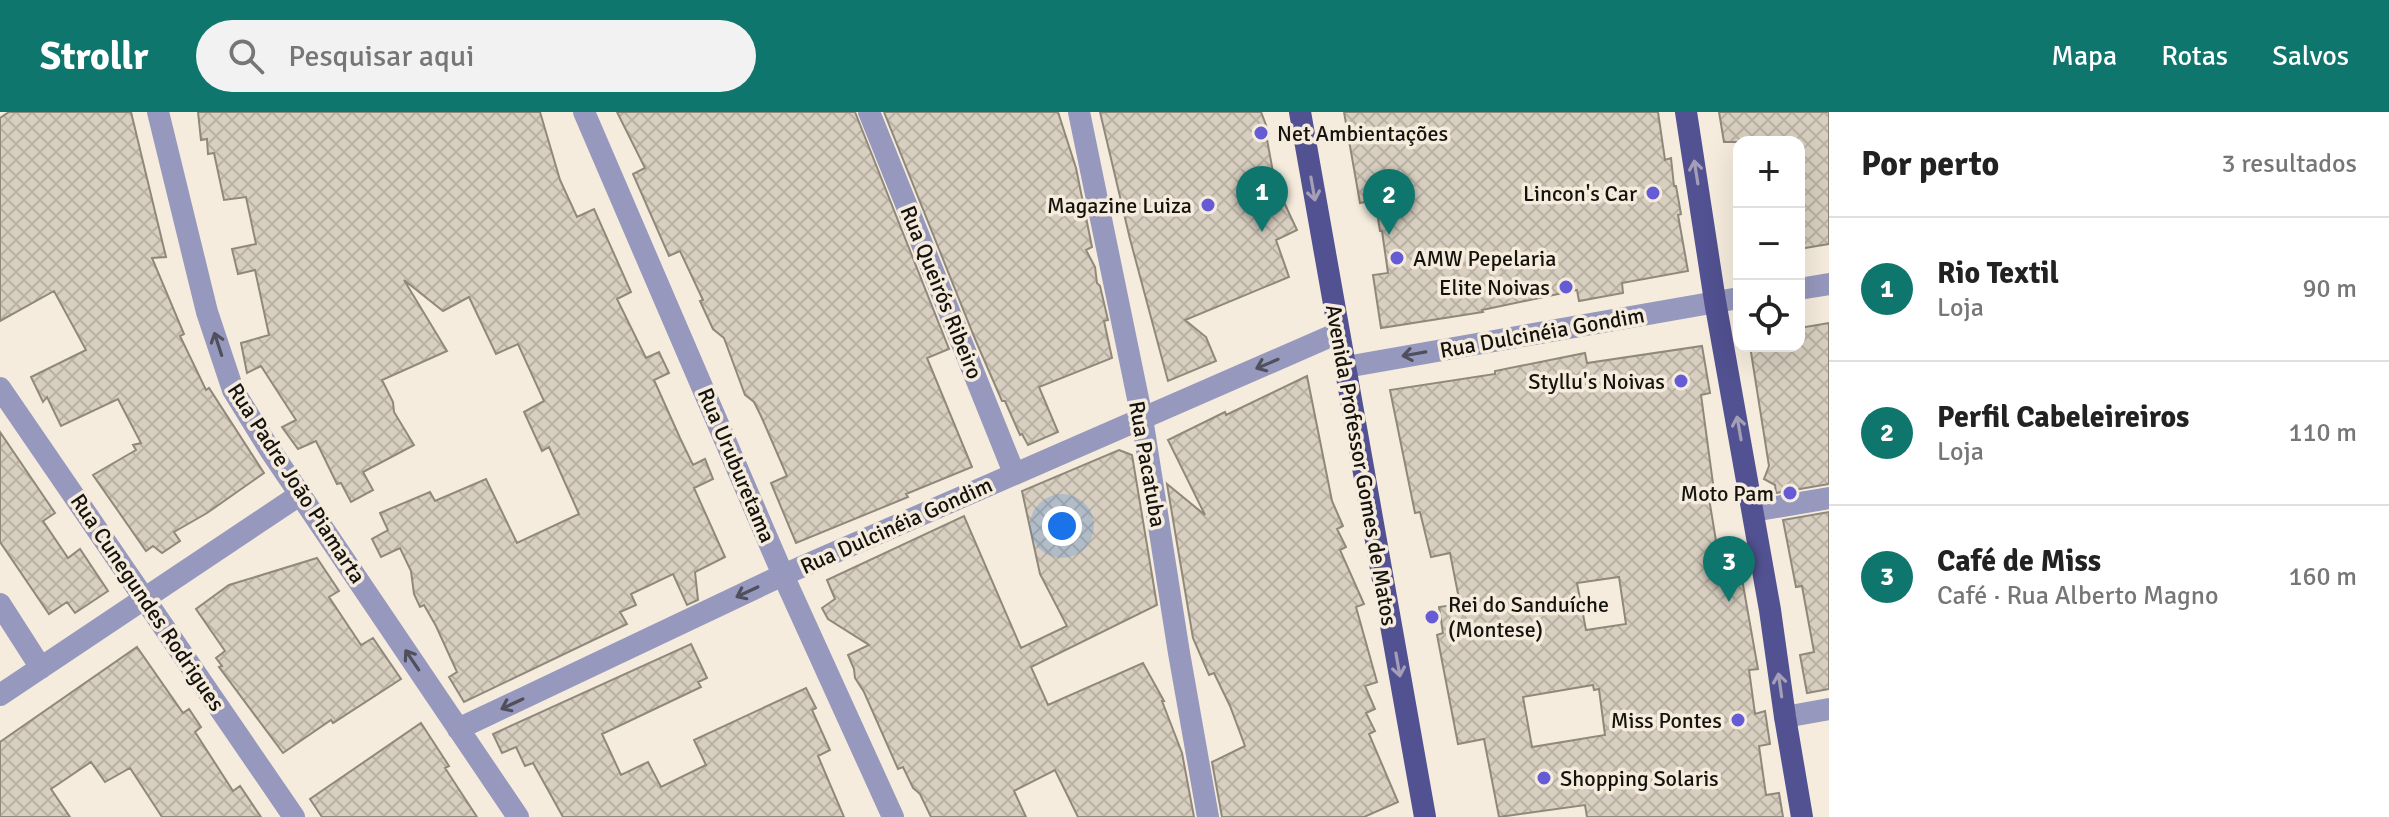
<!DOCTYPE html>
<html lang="pt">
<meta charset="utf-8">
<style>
:root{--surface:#fff;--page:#f2f2f2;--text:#222;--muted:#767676;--line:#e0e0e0;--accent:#0f766e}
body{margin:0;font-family:Signika,sans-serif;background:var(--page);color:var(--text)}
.controls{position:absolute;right:24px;top:24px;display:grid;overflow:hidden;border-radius:16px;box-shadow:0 8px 32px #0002}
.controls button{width:72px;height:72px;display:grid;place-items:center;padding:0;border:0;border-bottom:2px solid var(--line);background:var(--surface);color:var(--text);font:40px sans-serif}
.you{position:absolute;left:1062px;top:414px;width:28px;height:28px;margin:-20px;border:6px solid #fff;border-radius:50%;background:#1a73e8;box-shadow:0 0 0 12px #1a73e833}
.badge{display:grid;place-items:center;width:52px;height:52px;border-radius:50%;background:var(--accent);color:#fff;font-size:26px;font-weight:700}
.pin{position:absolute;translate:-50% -66px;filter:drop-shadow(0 2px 4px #0008)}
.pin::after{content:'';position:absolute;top:42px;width:28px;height:24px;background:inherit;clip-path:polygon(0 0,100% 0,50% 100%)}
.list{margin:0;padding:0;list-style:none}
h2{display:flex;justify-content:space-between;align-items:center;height:104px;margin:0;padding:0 32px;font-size:34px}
h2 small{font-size:26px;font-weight:400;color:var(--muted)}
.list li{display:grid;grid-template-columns:52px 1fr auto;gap:24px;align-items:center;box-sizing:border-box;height:144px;padding:0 32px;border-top:2px solid var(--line)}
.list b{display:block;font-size:30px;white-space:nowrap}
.list p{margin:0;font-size:26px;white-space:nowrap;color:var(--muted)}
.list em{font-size:26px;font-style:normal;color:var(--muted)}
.icon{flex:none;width:44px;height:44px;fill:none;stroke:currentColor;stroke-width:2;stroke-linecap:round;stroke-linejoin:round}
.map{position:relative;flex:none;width:1829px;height:705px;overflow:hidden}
header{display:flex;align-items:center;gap:48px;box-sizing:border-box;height:112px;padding:0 40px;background:var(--accent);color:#fff}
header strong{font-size:38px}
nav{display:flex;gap:44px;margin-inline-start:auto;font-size:28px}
.search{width:560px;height:72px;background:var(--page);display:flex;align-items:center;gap:20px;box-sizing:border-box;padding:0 28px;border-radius:44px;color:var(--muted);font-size:30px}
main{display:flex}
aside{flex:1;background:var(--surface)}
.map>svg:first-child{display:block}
.building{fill:url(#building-cross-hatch);stroke:#90887a;stroke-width:2;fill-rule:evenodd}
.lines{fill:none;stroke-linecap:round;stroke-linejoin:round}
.minor{stroke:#9698bd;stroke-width:22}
.primary{stroke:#525191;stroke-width:22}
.oneway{stroke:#a49eb7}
.oneway2{stroke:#504f5d}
.poi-dot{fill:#655bd4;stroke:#f5ecdd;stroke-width:3}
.labels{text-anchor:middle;stroke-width:7;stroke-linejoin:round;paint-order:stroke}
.poi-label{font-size:22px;fill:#16130e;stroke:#f5ecdd;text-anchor:end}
.street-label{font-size:22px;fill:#16130e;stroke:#f5ecdd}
</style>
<header>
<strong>Strollr</strong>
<div class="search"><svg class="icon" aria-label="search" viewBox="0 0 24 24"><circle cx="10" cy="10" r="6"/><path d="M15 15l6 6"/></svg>Pesquisar aqui</div>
<nav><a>Mapa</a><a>Rotas</a><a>Salvos</a></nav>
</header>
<main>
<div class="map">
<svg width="1829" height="705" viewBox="0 0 1829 705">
<defs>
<pattern id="building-cross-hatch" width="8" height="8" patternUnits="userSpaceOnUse" patternTransform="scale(2)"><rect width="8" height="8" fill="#d8cfc0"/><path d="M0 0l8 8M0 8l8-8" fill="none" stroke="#b9b1a4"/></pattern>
</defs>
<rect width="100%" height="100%" fill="#f5ecdd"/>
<path class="building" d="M9,0h122l35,145 -14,1 32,76 -4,2 26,54 3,-2 55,85 -57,40 -33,19 6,9 -18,12 -9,-7 -7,5 -53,-76 43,-25 -3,-5 8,-2 -23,-44 -57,27 -14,-29 -4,5 -12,-25 55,-27 -32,-59 -54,30v-203z
M198,0h342l20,68 17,37 17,-8 37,83 -14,7 29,59 13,-6 10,21 -15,7 26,58 13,27 12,-6 8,20 -19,9 31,69 -30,15 3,28 -11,5 -14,-31 -42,20 5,11 -16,7 7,12 -163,78 -15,-25 8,-5 -21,-46 -12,-21 -4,2 -6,-13 -3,-23 -11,-23 -19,9 -9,-18 16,-9 -8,-17 50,-21 5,9 51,-22 31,64 62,-29 -30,-67 -7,4 -18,-39 20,-11 -26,-57 -22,10 -27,-57 -26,14 -39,-31 43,71 -65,29 11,22 1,10 20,33 -51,27 10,18 -22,12 -10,-19 -4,1 -21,-43 -18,8 -16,-22 14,-7 -35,-54 -14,7 -6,-30 28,-8 -14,-65 -17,4 -6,-25 24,-5 -10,-47 -22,3 -10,-47 -6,1 -1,-15 -6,1z
M617,0h238l94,237 -22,9 45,109 -66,27 2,3 -112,46 -25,-60 16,-7 -26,-60 -7,-14 -9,-7 -21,-57 -11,-9 -13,-28 3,-1 -23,-49 -11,5 -36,-82 12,-6z
M884,0h174l18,56 16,79 -6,3 9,17 2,16 3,3 8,34 -4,1 8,37 -73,29 19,45 -30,13 -6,-11 -2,1 -15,-34h-3l-27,-62z
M1100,0h161l8,21 -3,1 9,49 22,47 -21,10 13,37 -104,43 21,17 10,24 -48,20 -38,-142z
M1344,0h314l7,48 6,-2 3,28h2l5,28 -3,1 10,56 -66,12 1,10 -44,8 -2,-11 -95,20 1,2 -102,16 -8,-53 15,-2 -6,-42h-2l-5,-31 -15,3z
M1719,0h110v132l-30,5v-107h-75z
M1829,211v161l-53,9 -1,-8 -11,-6 5,-13 -19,-120h49v-18z
M1702,234l8,47 -9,2 13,96 -6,1 8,49h3l3,18 19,-2 3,22h-2l16,90 -9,1 6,44 10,-3 5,33 -11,2 7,49 13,-2 4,24h-196l-2,-12 -86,12 -15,-78 -26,5 -21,-109 6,-2 -4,-26 21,-3 -10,-51 -19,4 -11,-45 -5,1 -25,-123 105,-16v-3l90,-18 2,10zM1619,465l7,47 -40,6 -9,-47zM1593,573l1,5 5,-1 6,46 -73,12 -9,-50z
M1307,264l25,125 11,25 -6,3 9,18 -6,3 24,54 -8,3 21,75 -12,4 10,23 -9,4 9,18 -6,3 29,68 -34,15h-142l-10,-55 33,-16 -15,-40 -16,-33 -5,2 -16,-37 -26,-154 38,31 -37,-75 57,-28 1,3z
M0,320l55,81 -12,8 25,37 12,-9 28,42 -33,22 -8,-11 -18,12 -49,-72z
M1119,338l13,5 25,150 -126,62 17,38 95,-42 21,38h-2l20,52 12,64h-116l-23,-47 -41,21 12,26h-95l-11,-23 -7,-6 -10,-21 -5,2 -34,-77 -9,-14 -1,-9 -6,-14 21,-10 -41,-26 -6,-11 13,-9 -8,-19 137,-64 57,132 46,-22 -27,-52 -18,-83z
M1829,400v177l-22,4 -7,-38 14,-3 -12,-66 -6,1 -13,-67z
M317,446l22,33 -10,6 32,48 12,-7 28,41 -68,44 -2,-3 -48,33 -64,-86 3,-1 -6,-8 9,-7 -29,-42 33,-24z
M691,532l16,34 -9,4 3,5 -99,47 19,41 27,-13 13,25 45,-22 -12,-25 112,-52 10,20 -4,2 18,40 -12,6 26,61h-281l-30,-54 -8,3 -9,-19 -14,6 -9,-19z
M137,535l46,66 6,-4 12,18 -6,5 38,59 7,-5 21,31h-99l-32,-49 -25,14 -14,-20 -40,27 19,28h-70v-75z
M421,611l28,43 -4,2 32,49h-155l-12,-18z"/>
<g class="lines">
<path class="minor" d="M158,0l49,200 26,78 37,60 248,367
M584,0l199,463 110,242
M869,0l145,361
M1079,0l63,306 37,235 29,164
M1799,177l30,-5
M1346,255l393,-69
M0,276l294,429
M1753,399l76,-13
M0,492l41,64
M0,583l301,-201
M1785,605l44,-8
M458,617l325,-154 555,-242"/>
<path class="primary" d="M1300,0l125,705
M1686,0l29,189 55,309 15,107 17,100"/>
</g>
<defs><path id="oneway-shaft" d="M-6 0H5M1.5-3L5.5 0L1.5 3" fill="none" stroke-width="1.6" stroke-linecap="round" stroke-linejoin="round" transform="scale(2)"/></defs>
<g class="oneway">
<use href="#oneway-shaft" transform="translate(1696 60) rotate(-99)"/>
<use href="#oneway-shaft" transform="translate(1313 77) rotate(80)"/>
<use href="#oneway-shaft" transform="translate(1739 316) rotate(-100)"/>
<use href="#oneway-shaft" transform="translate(1398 553) rotate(80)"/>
<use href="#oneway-shaft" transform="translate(1780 573) rotate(-98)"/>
</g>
<g class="oneway2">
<use href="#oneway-shaft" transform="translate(218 232) rotate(-108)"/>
<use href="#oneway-shaft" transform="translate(1414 242) rotate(170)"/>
<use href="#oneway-shaft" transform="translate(1267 252) rotate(157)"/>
<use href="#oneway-shaft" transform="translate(747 480) rotate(155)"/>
<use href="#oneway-shaft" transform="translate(412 548) rotate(-124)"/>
<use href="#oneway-shaft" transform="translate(512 592) rotate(155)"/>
</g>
<g class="poi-dot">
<circle cx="1261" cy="21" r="8"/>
<circle cx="1653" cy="81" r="8"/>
<circle cx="1208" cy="93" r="8"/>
<circle cx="1397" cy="146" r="8"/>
<circle cx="1566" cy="175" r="8"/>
<circle cx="1681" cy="269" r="8"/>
<circle cx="1790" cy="381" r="8"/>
<circle cx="1432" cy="505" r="8"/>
<circle cx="1738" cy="608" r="8"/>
<circle cx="1544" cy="666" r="8"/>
</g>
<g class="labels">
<g class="poi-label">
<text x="1277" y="29" text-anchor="start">Net Ambientações</text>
<text x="1637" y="89">Lincon's Car</text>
<text x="1192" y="101">Magazine Luiza</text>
<text x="1413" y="154" text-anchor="start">AMW Pepelaria</text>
<text x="1550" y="183">Elite Noivas</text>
<text x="1665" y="277">Styllu's Noivas</text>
<text x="1774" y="389">Moto Pam</text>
<text x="1448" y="500" text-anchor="start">Rei do Sanduíche<tspan x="1448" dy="25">(Montese)</tspan></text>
<text x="1722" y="616">Miss Pontes</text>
<text x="1560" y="674" text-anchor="start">Shopping Solaris</text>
</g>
<g class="street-label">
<text transform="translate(942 180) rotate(68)" y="8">Rua Queirós Ribeiro</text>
<text transform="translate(1542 220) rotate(-10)" y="8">Rua Dulcinéia Gondim</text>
<text transform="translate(1148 352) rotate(80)" y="8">Rua Pacatuba</text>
<text transform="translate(737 353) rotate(67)" y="8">Rua Uruburetama</text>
<text transform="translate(1362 353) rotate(80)" y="8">Avenida Professor Gomes de Matos</text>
<text transform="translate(297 371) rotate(57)" y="8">Rua Padre João Piamarta</text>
<text transform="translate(896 413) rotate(-24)" y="8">Rua Dulcinéia Gondim</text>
<text transform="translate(148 490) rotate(56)" y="8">Rua Cunegundes Rodrigues</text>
</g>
</g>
</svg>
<div class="controls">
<button>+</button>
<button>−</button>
<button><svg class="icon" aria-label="locate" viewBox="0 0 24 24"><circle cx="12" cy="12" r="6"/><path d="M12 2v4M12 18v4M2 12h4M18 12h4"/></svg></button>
</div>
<div class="you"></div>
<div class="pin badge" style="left:1262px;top:120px">1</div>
<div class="pin badge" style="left:1389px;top:123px">2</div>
<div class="pin badge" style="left:1729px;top:490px">3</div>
</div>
<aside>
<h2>Por perto<small>3 resultados</small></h2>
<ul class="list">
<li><span class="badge">1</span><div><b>Rio Textil</b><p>Loja</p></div><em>90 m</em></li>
<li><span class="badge">2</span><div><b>Perfil Cabeleireiros</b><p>Loja</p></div><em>110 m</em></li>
<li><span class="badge">3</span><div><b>Café de Miss</b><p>Café · Rua Alberto Magno</p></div><em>160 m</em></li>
</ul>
</aside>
</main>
